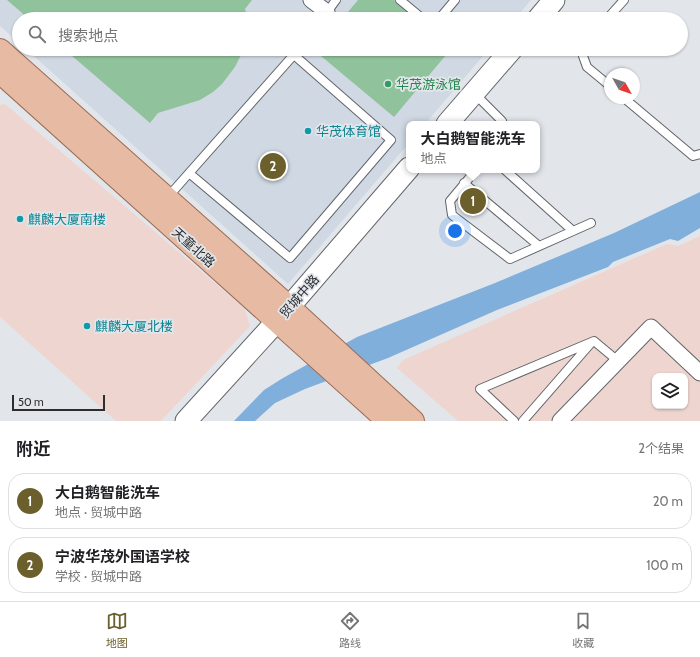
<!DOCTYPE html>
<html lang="zh">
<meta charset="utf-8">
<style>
:root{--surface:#fff;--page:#f6f6f6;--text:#202124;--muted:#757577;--line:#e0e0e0;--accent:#6b5f2c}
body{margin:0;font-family:Cabin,"Noto Sans SC",sans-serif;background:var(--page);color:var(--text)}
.controls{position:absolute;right:12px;bottom:12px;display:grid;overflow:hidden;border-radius:8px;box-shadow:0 1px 3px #0004}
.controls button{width:36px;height:36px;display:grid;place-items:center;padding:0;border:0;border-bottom:1px solid var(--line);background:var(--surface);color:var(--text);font:20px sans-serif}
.compass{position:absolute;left:604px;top:68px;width:36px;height:36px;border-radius:50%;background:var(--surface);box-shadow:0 1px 3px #0004;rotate:130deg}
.scale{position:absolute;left:12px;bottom:10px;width:93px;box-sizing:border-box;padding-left:4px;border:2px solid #2c2d2f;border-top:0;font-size:11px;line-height:14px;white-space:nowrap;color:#2c2d2f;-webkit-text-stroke:3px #e2e6eb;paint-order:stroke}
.you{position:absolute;left:455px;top:231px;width:14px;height:14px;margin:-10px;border:3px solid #fff;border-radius:50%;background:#1a73e8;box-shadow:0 0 0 6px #1a73e833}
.badge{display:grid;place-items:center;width:26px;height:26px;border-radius:50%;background:var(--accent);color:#fff;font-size:13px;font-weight:700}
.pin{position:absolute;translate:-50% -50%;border:2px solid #fff;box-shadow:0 1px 4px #0006}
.popup{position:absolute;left:406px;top:121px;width:134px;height:52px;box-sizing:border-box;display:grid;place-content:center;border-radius:8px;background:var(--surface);filter:drop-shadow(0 1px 3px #0005);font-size:13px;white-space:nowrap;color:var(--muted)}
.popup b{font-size:15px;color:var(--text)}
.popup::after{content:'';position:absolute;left:50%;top:100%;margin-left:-8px;border:8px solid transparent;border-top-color:var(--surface)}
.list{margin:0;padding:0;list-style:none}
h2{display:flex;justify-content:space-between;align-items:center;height:52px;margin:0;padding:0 16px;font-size:17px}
h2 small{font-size:13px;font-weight:400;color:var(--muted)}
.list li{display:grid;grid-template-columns:26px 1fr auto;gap:12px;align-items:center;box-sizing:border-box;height:56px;margin:0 8px 8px;padding:0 8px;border:1px solid var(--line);border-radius:16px}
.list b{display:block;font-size:15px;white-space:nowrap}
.list p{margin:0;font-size:13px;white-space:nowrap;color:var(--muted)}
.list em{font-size:13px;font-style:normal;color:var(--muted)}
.icon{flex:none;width:22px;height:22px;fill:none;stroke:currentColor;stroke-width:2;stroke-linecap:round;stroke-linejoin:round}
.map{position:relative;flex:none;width:700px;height:421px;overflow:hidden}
.search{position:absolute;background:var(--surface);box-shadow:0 1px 3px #0004;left:12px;right:12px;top:12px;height:44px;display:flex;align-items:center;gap:10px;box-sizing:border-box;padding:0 14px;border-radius:22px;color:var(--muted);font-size:15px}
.sheet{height:180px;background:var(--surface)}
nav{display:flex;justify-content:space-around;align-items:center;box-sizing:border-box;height:56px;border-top:1px solid var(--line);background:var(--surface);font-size:11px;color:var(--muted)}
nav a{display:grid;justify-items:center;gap:2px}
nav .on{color:var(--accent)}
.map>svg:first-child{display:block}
.commercial{fill:#efd5cf;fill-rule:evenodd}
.built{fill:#d0d9e3}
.green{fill:#90c39c}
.water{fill:#81afdc}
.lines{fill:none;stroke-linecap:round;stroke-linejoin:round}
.lane-casing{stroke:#626569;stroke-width:10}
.street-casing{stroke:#626569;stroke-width:17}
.secondary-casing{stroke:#626569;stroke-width:23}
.primary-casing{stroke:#9b6b53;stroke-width:24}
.lane{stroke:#fff;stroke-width:8}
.street{stroke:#fff;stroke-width:15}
.secondary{stroke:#fff;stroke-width:21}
.primary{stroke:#e7baa3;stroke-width:22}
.leisure-dot{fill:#2e9e5b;stroke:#e2e6eb;stroke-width:1.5}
.culture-dot{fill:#0f9aa8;stroke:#e2e6eb;stroke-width:1.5}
.labels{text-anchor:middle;stroke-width:3.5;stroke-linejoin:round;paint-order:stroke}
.leisure-label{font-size:13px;fill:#27864d;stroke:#e2e6eb;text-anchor:start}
.culture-label{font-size:13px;fill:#0d838f;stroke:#e2e6eb;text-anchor:start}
.street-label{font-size:13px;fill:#2c2d2f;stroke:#e2e6eb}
</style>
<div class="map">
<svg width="700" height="421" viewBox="0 0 700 421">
<rect width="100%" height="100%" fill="#e2e6eb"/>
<path class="commercial" d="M5,104l230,196 10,10 5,16 -89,95h-45l-116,-104v-212z
M700,236v185h-242l-61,-53 6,-8 264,-116 11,2zM655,376h30v30h-30z"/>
<path class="built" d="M0,0h531l-16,19h-496v24l-19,-17z
M26,49h463l-64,75h-16v19l-121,141z"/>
<path class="green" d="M7,0h245l-7,9 3,10h-219z
M358,0h36l23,19h-75z
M64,49h180l-9,18 -13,17 -9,8 -13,8 -42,13 -8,10z
M317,49h134l-57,68 -79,-66z"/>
<path class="water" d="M700,192v36l-22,13 -8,-2 -57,23 -5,5 -111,43 -109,48 -83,31 -30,14 -20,18h-21l30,-31 19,-12 74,-41 138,-54 119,-50z"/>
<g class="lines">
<g class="lane-casing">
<path id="lane" d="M400,0l23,19
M322,19l14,-19
M439,19l16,-19
M607,19l17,-19
M586,49l-3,7 4,11 23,19
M475,94l27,27 1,3
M624,98l69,58 7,-2
M476,170l-26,31 2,14 58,44 81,-36
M505,170l68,61
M189,173l101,85 101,-118 -97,-85
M464,183l75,63
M167,198l132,-149
M514,421l-34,-32 114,-48 24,20
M523,421l68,-78"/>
</g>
<g class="street-casing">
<path id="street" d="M311,0l16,12
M560,421l91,-94 49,46"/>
</g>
<g class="secondary-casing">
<path id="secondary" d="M538,19l16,-19
M447,124l65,-75
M186,421l91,-100 132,-153"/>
</g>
<g class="primary-casing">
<path id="primary" d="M0,50l289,257 124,114
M0,72l388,349"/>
</g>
<use href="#lane" class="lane"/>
<use href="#street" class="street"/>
<use href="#secondary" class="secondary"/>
<use href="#primary" class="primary"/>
</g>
<circle class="leisure-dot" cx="388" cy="84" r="4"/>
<g class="culture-dot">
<circle cx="308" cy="131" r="4"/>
<circle cx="20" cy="219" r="4"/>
<circle cx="87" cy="326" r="4"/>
</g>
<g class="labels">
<g class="leisure-label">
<text x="396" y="89">华茂游泳馆</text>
</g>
<g class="culture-label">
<text x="316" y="136">华茂体育馆</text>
<text x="28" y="224">麒麟大厦南楼</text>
<text x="95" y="331">麒麟大厦北楼</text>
</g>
<g class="street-label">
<text transform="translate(194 247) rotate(42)" y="5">天童北路</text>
<text transform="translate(299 296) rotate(-49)" y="5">贸城中路</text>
</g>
</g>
</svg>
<div class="controls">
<button><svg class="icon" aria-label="layers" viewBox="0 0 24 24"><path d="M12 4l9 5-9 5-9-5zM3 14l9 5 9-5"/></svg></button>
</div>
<svg class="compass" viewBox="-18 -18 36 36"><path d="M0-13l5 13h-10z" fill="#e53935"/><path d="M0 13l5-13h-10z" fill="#757577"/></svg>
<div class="scale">50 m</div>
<div class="you"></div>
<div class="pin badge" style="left:473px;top:201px">1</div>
<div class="popup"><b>大白鹅智能洗车</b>地点</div>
<div class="pin badge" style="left:273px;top:166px">2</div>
<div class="search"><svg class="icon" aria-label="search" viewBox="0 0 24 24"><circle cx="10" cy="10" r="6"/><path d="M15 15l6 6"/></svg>搜索地点</div>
</div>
<section class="sheet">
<h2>附近<small>2个结果</small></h2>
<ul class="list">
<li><span class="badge">1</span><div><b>大白鹅智能洗车</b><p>地点 · 贸城中路</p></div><em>20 m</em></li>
<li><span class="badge">2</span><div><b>宁波华茂外国语学校</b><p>学校 · 贸城中路</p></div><em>100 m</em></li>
</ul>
</section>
<nav>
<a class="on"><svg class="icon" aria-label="map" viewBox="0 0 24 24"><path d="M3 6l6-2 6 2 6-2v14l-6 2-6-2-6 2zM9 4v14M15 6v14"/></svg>地图</a>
<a><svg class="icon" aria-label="directions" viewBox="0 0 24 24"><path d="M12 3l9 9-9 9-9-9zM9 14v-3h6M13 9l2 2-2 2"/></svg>路线</a>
<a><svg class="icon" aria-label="saved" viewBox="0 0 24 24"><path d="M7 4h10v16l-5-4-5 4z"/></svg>收藏</a>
</nav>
